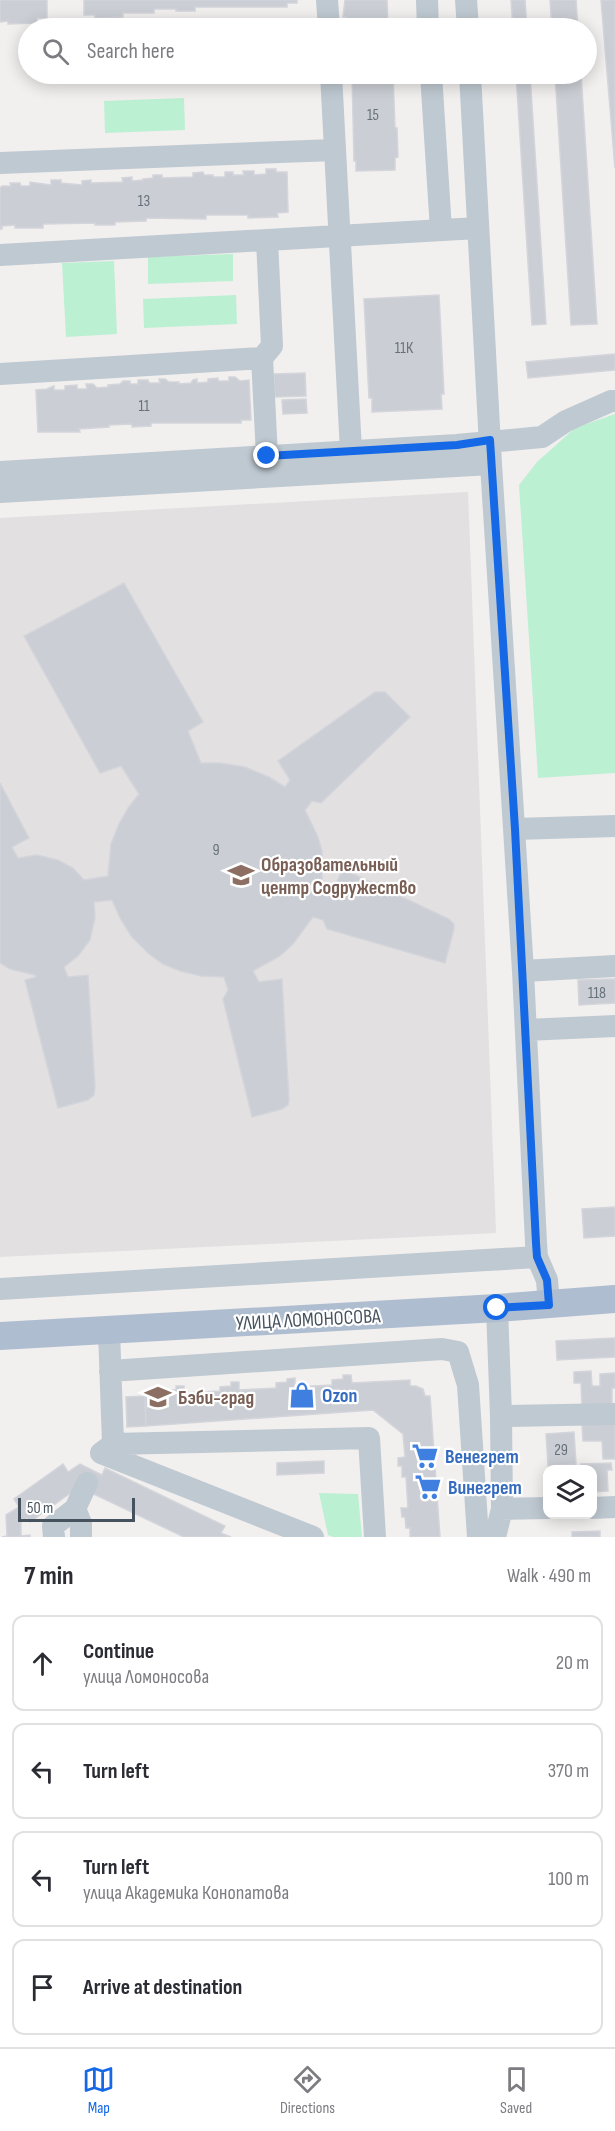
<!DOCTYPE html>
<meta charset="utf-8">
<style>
:root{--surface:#fff;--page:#f7f7f7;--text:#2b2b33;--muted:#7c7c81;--line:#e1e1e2;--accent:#1569e6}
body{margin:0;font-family:"Sofia Sans Condensed",sans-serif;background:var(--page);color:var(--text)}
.controls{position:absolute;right:18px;bottom:18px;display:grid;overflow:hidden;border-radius:12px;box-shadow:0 3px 15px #0003}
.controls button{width:54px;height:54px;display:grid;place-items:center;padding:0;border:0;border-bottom:2px solid var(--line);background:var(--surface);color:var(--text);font:30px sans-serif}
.scale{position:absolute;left:18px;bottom:15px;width:117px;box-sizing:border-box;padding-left:6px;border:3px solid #46525d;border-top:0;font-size:16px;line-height:21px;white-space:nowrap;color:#46525d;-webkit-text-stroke:4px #fff;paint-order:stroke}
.stop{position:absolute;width:18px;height:18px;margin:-14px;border:4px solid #1569e6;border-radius:50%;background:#fff}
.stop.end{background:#1569e6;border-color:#fff;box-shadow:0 2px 6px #0008}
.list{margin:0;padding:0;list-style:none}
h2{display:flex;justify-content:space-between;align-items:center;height:78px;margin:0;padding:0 24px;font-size:26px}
h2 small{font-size:20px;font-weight:400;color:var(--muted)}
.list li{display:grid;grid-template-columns:39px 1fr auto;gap:18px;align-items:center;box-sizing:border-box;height:96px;margin:0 12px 12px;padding:0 12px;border:2px solid var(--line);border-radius:12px}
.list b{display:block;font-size:22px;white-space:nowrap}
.list p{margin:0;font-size:20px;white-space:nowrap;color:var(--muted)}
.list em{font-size:20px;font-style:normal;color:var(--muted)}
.icon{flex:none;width:33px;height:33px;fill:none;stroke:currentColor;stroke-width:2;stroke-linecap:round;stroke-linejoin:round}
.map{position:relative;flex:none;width:615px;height:1537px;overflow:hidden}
.search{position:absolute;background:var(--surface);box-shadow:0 3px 15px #0003;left:18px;right:18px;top:18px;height:66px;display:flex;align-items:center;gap:15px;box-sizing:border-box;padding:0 21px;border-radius:33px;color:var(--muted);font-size:22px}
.sheet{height:510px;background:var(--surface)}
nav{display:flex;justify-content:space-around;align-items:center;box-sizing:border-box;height:84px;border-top:2px solid var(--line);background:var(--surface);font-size:16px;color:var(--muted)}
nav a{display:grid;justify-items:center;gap:3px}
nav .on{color:var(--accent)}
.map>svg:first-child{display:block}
.education{fill:#e3e0e1}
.green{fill:#bcf0d2}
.building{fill:#cbced4;stroke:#d3d5db;stroke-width:1.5}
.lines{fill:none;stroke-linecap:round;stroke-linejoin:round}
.minor{stroke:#bfc9d1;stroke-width:22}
.major{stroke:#aebdcf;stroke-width:28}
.route{stroke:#1569e6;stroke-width:8}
.labels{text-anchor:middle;stroke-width:4.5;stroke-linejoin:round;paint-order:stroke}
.number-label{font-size:16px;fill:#67717b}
.education-label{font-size:20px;font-weight:bold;fill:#785e54;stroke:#fff;text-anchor:start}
.street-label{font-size:20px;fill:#46525d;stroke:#fff}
.shop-label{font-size:20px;font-weight:bold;fill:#366cbe;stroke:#fff;text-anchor:start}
</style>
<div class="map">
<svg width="615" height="1537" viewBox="0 0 615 1537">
<rect width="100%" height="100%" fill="#f2efef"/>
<path class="education" d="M468,492l28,741 -496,24v-739z"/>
<path class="green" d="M184,98l1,32 -80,3 -1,-32z
M233,254v27l-85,3v-27z
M114,261l3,73 -51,3 -4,-74z
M236,295l1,29 -93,4 -1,-29z
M615,414v359l-77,5 -19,-293 18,-23 38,-34z
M319,1493l39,1 4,43h-29l-5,-2z"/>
<path class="building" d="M0,0h47v18h-10v5l-29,1v-3l-8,1z
M84,0h213v3h-10v4h-92v4h-19v-2h-22v4h-31v4l-28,1v-3h-11z
M345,0h42l1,26h3v2h-41l-2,-1 -1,-10h-4z
M511,0h14l2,28h-14z
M550,0h26l2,28h-26z
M601,0h14v168z
M352,74h44v1h-3l2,53h2l1,29 -3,1v12l-39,1v-10h-2z
M516,74h14l16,250 -14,1z
M555,74h26l16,250 -26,1z
M266,169h10v3h11l1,40 -11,1 1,4 -30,1v-3h-42v4l-60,-1v3l-31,1v3h-20v-2l-52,1v4h-28v-3l-13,1v3h-2v-41l2,-2h9l-1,-3h10l1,3h9v-4l21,3v-5h10v3l21,2v-4l9,-1v3l32,-1 -1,-4 10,-1v4l11,-1v-1l10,-1v-3h9v3l31,-1v-4l10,-1 1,3h9v2h12v-5h8v3h11l-1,-4h11v4l12,-1z
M439,295l5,99h-3l1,15 -70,3v-14h-3l-5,-99z
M615,354v16l-87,8 -2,-16z
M305,373l1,23 -31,1 -1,-23z
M229,377h6l5,4 9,-1 2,40h-10v3h-90v3l-19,1v-3l-23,1v2l-30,2 1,3h-42l-2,-42 11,-1 7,-3v4h11v-4l12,-1v4h10l-1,-5h7l4,4 11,-1v-2l12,-1 3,-3h7v3h8v-4h10l1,3h11l-1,-4h6l4,3h10v2l12,-1 2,-3 4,-1v4l11,-1v-3l10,-1v3h11z
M306,399l1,14 -24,1 -1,-14z
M124,583l79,139 -15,9 13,32h19l25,4 24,10 16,10 5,-7 -12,-19 97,-69h10l25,25 -89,86 -9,-2 -7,9 13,27 4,14v36l11,2 10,-20 106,50 5,5v5l-9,34 -118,-34 -4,-9 -10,-3 -20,27 -13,12 -27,15 6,11 23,-3 7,121 -1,5 -6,4 -30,8 -29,-118 5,-9 -4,-13 -23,-1 -21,-5 -17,-7 -14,-10 -18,-18 -11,-18 -8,-18 -18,2 1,16 -5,22 -12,16 -14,11 4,10 20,-2 7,111 -1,9 -6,5 -30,8 -33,-128 11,-3 -1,-2 -25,-6 -10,-6v-180l29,55 -17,9 6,11 19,-3 21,5 15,8 11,12 24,-4 3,-32 8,-20 9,-16 11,-14 -18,-28 -21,7 -76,-137z
M615,979v24l-36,2 -1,-25z
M615,1207v29l-31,2 -2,-29z
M615,1338v19l-58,3 -1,-19z
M591,1371l1,15h8v-12l15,-1v15h-3v18l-30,1 -1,-24h-7v-11z
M343,1375h8l1,8 58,-3v6h6l7,3 2,7h5l10,141h-30v-9h-4l-1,-11h-3l-1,-9h7l-2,-31h-4v-11h-4v-8l7,-1 -2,-23 -30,-24 -227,16 -1,-30 20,-2v-4h11v-4h8v7l36,-2v-4l11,-1v-4h8v8l37,-2v-5l11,-1v-3l8,-1v9l37,-2v-5l11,-1z
M145,1396l1,30 -19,1 -1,-30z
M615,1424v35h-12l-1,-18h-19l-1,-16z
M574,1432l2,32 -28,2 -2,-32z
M324,1461v12l-47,2v-12z
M611,1463l1,7h-5l1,21 -16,1v-22h-11v-6z
M63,1464l5,8 12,-8 22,11 3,-7 120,58 -4,7 10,4h-47l-105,-50 -49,35 -3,-4 -6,4v14l9,-1v2h-28l5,-1 -1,-21 13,-8 -5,-8z
M600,1531v6h-28v-5z"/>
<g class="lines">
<path class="minor" d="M327,0l2,28
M427,0l1,28
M466,0l2,28
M331,74l20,377
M431,74l10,156
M470,74l21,390 32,507 13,272 1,14 10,23 2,25
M0,163l334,-13
M0,255l478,-27
M0,374l262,-16
M267,456l-5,-98 10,-12 -5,-106
M0,472l457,-27 85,-8 24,-16 45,-20h4
M0,492l491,-28
M515,829l100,-3
M523,971l92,-5
M526,1030l89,-4
M0,1289l537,-32
M109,1331l4,113 -12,9 212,84
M110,1371l332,-22 16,3 10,33 10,152
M501,1416l114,-2
M113,1444l256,-6 6,99
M592,1508l23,-1
M502,1509l46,-1
M54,1537l-1,-11 22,-17
M81,1537v-14l-6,-14 12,-26
M495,1537l7,-28 -1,-93 -4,-108"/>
<path class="major" d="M0,1336l497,-28 118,-9"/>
</g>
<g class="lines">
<path class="route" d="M267,456l190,-11 33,-5 25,389 21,414 1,14 10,23 2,25 -52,3"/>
</g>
<defs>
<g id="school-bare" transform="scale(2.07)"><path d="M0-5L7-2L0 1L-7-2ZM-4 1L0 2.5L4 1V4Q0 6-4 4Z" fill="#8d6e63" stroke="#fff" stroke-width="2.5" paint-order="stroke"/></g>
<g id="shop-bare" transform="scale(2.07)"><path d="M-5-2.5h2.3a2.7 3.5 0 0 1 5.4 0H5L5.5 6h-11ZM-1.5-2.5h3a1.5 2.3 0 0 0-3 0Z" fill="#3f7fe0" stroke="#fff" stroke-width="2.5" paint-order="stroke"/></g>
<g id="supermarket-bare" transform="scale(2.07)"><path d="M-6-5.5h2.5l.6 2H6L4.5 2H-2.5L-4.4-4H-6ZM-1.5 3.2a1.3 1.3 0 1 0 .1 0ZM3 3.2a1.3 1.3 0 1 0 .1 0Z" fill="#3f7fe0" stroke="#fff" stroke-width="2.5" paint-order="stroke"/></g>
</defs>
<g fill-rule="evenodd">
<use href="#school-bare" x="241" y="875"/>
<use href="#shop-bare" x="302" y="1395"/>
<use href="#school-bare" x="158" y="1397"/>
<use href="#supermarket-bare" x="425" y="1456"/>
<use href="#supermarket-bare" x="428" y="1487"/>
</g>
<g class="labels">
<g class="number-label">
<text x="373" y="120">15</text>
<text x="144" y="206">13</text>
<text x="404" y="353">11К</text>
<text x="144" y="411">11</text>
<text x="216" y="855">9</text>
<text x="597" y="998">118</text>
<text x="561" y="1455">29</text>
</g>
<g class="education-label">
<text x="261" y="871">Образовательный<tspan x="261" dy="23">центр Содружество</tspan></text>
<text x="178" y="1404">Бэби-град</text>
</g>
<g class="street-label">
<text transform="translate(308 1319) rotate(-3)" y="7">УЛИЦА ЛОМОНОСОВА</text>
</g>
<g class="shop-label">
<text x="322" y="1402">Ozon</text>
<text x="445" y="1463">Венегрет</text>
<text x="448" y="1494">Винегрет</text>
</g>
</g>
</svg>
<div class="controls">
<button><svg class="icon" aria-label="layers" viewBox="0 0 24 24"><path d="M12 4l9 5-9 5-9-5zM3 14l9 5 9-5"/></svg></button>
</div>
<div class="scale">50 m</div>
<div class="stop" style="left:497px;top:1308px"></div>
<div class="stop end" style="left:267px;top:456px"></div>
<div class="search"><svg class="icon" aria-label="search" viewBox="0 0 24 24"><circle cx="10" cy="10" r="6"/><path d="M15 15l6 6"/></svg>Search here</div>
</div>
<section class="sheet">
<h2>7 min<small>Walk · 490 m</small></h2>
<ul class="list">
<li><svg class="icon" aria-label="ahead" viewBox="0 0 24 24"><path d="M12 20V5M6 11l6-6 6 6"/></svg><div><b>Continue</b><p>улица Ломоносова</p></div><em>20 m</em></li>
<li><svg class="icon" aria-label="left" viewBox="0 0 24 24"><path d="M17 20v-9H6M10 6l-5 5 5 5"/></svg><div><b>Turn left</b></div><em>370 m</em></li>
<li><svg class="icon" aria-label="left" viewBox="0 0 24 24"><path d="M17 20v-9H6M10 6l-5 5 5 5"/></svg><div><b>Turn left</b><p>улица Академика Конопатова</p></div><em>100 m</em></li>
<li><svg class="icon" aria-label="arrive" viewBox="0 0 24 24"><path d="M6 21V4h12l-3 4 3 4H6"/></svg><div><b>Arrive at destination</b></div></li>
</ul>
</section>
<nav>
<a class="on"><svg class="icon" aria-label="map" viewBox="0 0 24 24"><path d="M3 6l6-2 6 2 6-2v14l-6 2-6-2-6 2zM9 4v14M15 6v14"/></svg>Map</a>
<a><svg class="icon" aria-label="directions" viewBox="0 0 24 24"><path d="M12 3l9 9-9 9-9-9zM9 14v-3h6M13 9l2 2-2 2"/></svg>Directions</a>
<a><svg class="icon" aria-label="saved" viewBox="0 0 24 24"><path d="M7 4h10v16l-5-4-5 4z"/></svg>Saved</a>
</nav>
